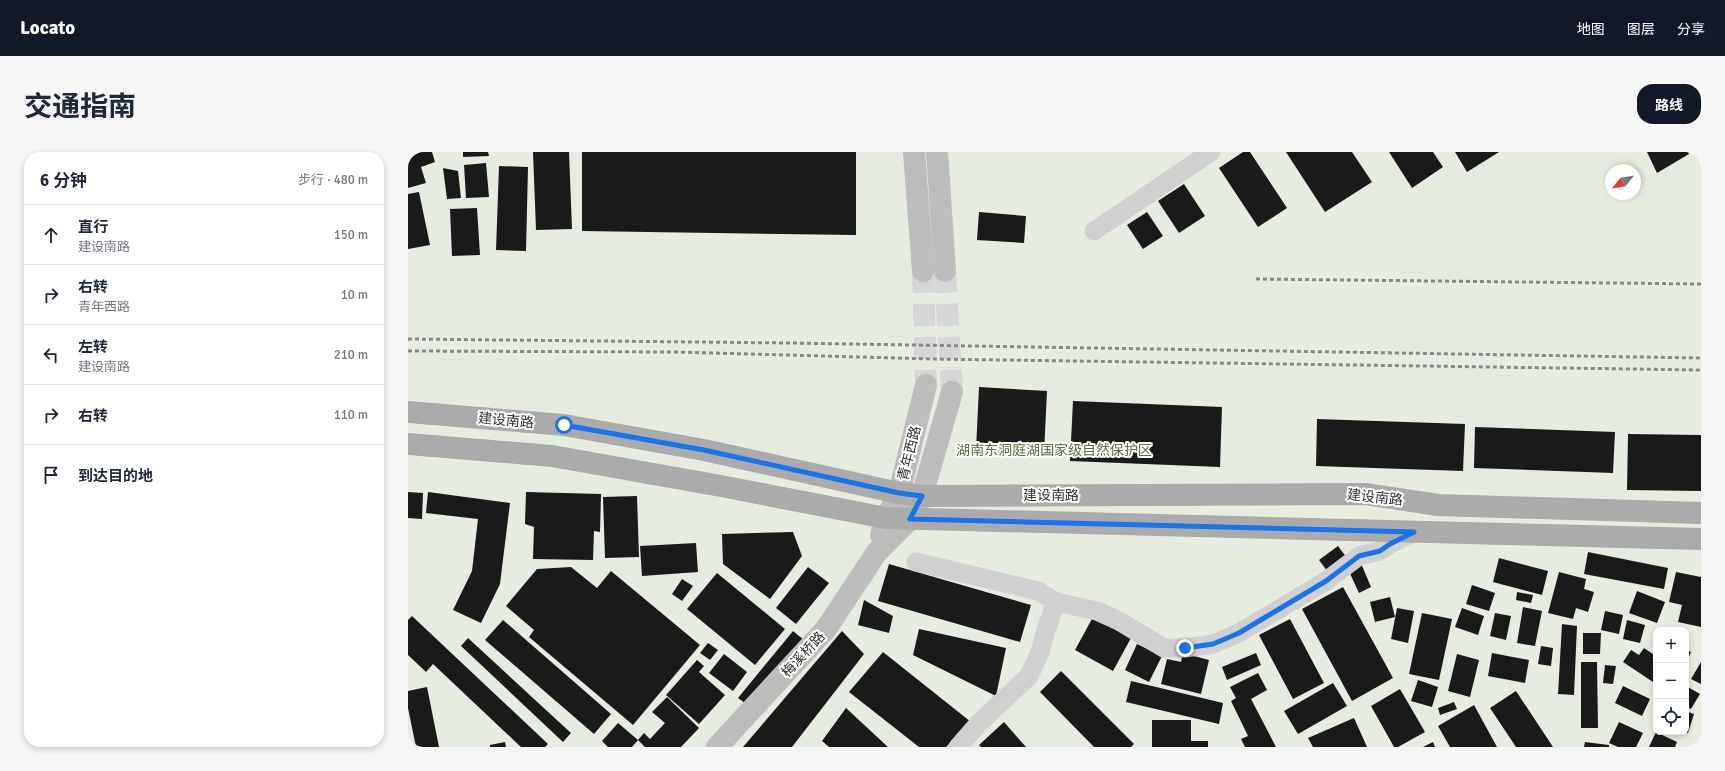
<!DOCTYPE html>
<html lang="zh">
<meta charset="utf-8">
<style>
:root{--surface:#fff;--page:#f6f6f7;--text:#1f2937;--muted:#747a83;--line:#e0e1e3;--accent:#111827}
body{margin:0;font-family:Signika,"Noto Sans SC",sans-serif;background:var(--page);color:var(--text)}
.controls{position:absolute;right:12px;bottom:12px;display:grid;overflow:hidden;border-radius:8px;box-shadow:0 2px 6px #0003}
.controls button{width:36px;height:36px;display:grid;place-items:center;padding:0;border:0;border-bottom:1px solid var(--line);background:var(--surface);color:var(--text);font:20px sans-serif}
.compass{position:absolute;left:1197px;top:12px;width:36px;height:36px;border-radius:50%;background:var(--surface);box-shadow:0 2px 6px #0003;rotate:240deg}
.stop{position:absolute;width:12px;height:12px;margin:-9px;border:3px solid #1a73e8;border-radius:50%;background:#fff}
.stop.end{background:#1a73e8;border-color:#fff;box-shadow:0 1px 4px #0008}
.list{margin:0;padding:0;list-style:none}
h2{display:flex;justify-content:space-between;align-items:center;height:52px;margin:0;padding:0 16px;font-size:17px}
h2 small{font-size:13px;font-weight:400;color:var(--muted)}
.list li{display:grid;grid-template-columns:26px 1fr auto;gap:12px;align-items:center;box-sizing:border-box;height:60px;padding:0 16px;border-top:1px solid var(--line)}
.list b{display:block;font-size:15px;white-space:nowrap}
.list p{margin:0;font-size:13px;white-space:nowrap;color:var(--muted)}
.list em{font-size:13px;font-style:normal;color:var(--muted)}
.icon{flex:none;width:22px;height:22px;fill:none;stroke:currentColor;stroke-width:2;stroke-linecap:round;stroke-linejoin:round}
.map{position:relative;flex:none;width:1293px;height:595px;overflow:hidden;border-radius:16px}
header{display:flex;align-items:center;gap:24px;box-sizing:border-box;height:56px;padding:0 20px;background:var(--accent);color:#fff}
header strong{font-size:19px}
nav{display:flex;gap:22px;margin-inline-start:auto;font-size:14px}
.intro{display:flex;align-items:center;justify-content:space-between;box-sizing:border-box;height:96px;padding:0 24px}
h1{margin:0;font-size:28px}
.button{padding:10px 18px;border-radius:16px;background:var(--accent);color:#fff;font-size:14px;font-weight:700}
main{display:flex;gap:24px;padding:0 24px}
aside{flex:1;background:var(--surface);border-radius:16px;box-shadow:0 2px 6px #0003}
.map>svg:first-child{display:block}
.green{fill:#e6ecdf;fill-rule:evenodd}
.building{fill:#1a1a1a}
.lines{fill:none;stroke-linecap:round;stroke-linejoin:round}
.secondary-tunnel{stroke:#d6d6d6;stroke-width:22;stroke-dasharray:22 11;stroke-linecap:butt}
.street{stroke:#d0d0d0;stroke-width:19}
.secondary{stroke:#bdbdbd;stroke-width:22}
.primary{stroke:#ababab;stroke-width:22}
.rail{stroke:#888;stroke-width:3;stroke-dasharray:4 3;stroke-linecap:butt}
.route{stroke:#1a73e8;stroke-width:5}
.labels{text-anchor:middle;stroke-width:4;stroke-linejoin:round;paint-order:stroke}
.street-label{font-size:14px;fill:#333;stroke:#fff}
.park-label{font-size:14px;fill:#56703f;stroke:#fff}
</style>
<header>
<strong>Locato</strong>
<nav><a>地图</a><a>图层</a><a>分享</a></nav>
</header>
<div class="intro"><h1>交通指南</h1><a class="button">路线</a></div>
<main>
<aside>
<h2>6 分钟<small>步行 · 480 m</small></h2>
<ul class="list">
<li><svg class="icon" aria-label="ahead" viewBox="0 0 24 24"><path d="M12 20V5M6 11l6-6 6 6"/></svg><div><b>直行</b><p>建设南路</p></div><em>150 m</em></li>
<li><svg class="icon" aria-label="right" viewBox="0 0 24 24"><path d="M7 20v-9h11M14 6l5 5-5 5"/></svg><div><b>右转</b><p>青年西路</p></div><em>10 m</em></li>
<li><svg class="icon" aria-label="left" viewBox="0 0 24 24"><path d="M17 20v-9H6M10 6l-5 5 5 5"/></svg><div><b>左转</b><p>建设南路</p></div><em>210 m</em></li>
<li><svg class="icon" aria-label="right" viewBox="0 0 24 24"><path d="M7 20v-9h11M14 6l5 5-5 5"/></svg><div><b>右转</b></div><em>110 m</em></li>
<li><svg class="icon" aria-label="arrive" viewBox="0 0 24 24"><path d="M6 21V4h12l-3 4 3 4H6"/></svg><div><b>到达目的地</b></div></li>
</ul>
</aside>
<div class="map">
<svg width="1293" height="595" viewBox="0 0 1293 595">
<rect width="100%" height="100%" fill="#fff"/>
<path class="green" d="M0,0h1293v595h-1293zM1203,18h24v24h-24zM1248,478h30v102h-30z"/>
<path class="building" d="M0,0h2l1,3 8,-3h13l3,10 -14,5 5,16 -18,5z
M55,0h25l1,4 -26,1z
M125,0h36l3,77 -36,1z
M174,0h274v83l-274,-4z
M835,0h7l37,56 -29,19 -39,-59z
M878,0h66l20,30 -47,30z
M981,0h44l10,15 -31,21z
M1047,0h44l-32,20z
M1239,0h41l1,2 -32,19z
M78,11l3,34 -23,1 -2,-33z
M91,14l29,1 -2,84 -30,-1z
M35,16l15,3 3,27 -14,1z
M776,32l21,32 -26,17 -21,-32z
M11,40l11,53 -22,4v-55z
M69,56l3,47 -28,1 -2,-47z
M571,60l47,4 -2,27 -47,-3z
M739,60l16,24 -20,13 -16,-24z
M571,235l68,4 -3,62 -68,-4z
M665,249l149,6 -2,60 -150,-6z
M909,267l148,5 -2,47 -147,-5z
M1067,275l140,5 -2,41 -139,-5z
M1220,282l73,1v56l-74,-1z
M0,340l15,1 -1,26 -14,-1z
M20,340l82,11 -10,81 -19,39 -28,-13 19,-39 6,-52 -52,-6z
M118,340l75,2 -1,38 -6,-1 -1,29 -60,-1 1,-32 -9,-3z
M229,344l2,61 -34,1 -2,-61z
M385,380l9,24 -32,43 -47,-35 -1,-30z
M288,391l2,29 -56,4 -2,-30z
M930,394l9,12 -19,14 -9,-12z
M1180,400l80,16 -4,21 -80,-15z
M1091,406l49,13 -6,24 -49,-13z
M952,409l11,26 -12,6 -12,-26z
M481,412l142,41 -11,37 -142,-41z
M163,415l26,21 14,-17 89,74 -67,80 -104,-88 5,-7 -28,-24 31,-37z
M400,415l21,16 -33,41 -20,-16z
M1151,420l27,7 -2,10 10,3 -6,20 -12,-4 -3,11 -25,-6z
M1268,420l25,5v50l-23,-5 4,-17 -13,-3z
M309,421l68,56 -30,36 -68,-56z
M274,427l11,7 -11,15 -10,-7z
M1064,433l23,8 -6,18 -23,-7z
M935,435l50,91 -41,23 -50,-92z
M1229,439l28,11 -8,21 -28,-10z
M1109,440l16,3 -2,8 -15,-3z
M982,445l5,20 -20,5 -5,-20z
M456,448l29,16 -4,17 -31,-8z
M1115,455l19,4 -7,35 -18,-3z
M989,456l17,3 -6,32 -17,-4z
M1054,456l22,8 -6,19 -23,-8z
M1197,459l18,4 -4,19 -18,-4z
M1014,461l30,6 -13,61 -30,-6z
M1087,461l16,3 -5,24 -16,-4z
M4,464l136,128 -3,3h-24l-88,-83 -7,8 -18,-17v-35z
M685,465l38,21 -18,33 -38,-21z
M882,467l34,64 -31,16 -34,-64z
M95,468l108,94 -17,20 -109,-94z
M1219,468l18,5 -5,18 -17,-4z
M1154,472l15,2 -3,69 -16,-1z
M511,477l87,19 -10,48 -83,-41z
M385,479l11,9 -55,66 -11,-8z
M434,479l22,23 -72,93h-49z
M1175,481h18l-1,21h-17z
M60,486l103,95 -8,9 -102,-96z
M300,491l10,7 -8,10 -10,-7z
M729,492l25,12 -13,26 -24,-12z
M1133,494l12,2 -2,18 -13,-2z
M1236,496l12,8v21l-3,5 -30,-20 8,-12 8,5z
M1278,498l5,2 -5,12z
M475,500l88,70 -25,25h-27l-70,-55z
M775,501l26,7 -8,34 -40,-10 6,-25 14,3z
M848,501l5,12 -34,15 -5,-13z
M1084,501l37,7 -4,23 -37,-7z
M316,502l23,18 -14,19 -24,-18z
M1049,502l22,6 -9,37 -22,-6z
M289,508l7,6 -5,6 26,23 -26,29 -33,-29z
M1173,510h16l1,66h-17z
M1293,510v22l-10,-5z
M1197,513l11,1 -3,18 -10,-1z
M653,519l73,73 -3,3h-37l-54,-55z
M850,521l9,17 -16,9 25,48h-31l-4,-8 7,-3 -17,-35 5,-3 -6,-11z
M1010,528l20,7 -6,20 -21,-6z
M723,529l92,22 -4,21 -93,-22z
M925,531l14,23 -49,28 -14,-23z
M1215,534l27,13 -8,17 -27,-13z
M1278,534l14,8 -9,15 -5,-3z
M19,535l12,60h-23l-8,-39v-17z
M992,537l25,43 -27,15h-4l-23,-41z
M1108,539l37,56h-37l-26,-39z
M259,545l32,31 -18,19h-36l-7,-7 -6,7h-24l-6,-6 16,-18 20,17 6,-7 6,6 15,-16 -13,-11z
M1046,550l3,7 -17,6 -2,-7z
M1066,553l23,42h-47l-12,-21z
M438,556l42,39h-59l-7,-6z
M1278,559l8,3 -6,19 -2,-1z
M946,566l13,29h-54l-5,-9z
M744,568h39v21h17v6h-56z
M596,570l22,25h-45l-2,-2z
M1211,570l24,11 -7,14h-18l-9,-4z
M1248,580l21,10 -2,5h-26z
M97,590l1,5h-16v-2z
M1025,590l2,5h-12z
M1177,590l24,3v2h-25z"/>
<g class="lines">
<path class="secondary-tunnel" d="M515,119l3,114
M537,119l7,121"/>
<path class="street" d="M686,79l117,-79
M508,410l122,29 18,11 -10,28 -6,22 -11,24 -50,47 -21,24
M648,450l41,9 22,10 45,27h21l28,-4 26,-11 87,-52 33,-25 21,-5 10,-7 24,-12"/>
<path class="secondary" d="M506,0l9,119
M529,0l8,119
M473,383l5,-17 13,-25 27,-108
M309,595l109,-118 51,-77 33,-33 12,-23 30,-104"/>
<path class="primary" d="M0,260l156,13 140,25 195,43 23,3 443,-2 73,11 263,8
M0,292l144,12 169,30 165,32 815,21"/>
<path class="rail" d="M848,127l445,5
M0,187l382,4 911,15
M0,199l268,1 257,7 768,11"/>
</g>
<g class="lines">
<path class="route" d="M156,273l140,25 195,43 23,3 -12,23 504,13 -24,12 -10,7 -21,5 -33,25 -87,52 -26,11 -28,4"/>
</g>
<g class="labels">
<g class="street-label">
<text transform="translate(98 268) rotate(5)" y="5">建设南路</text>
<text transform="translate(501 301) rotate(-76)" y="5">青年西路</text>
<text x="643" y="348">建设南路</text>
<text transform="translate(967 345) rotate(6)" y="5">建设南路</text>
<text transform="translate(395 502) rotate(-47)" y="5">梅溪桥路</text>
</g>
<g class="park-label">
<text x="646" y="303">湖南东洞庭湖国家级自然保护区</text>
</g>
</g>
</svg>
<div class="controls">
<button>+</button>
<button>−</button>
<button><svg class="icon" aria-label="locate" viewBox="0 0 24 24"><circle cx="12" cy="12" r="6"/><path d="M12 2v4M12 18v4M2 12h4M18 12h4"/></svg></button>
</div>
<svg class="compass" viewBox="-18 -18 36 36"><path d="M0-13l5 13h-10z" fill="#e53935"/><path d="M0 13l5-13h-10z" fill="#747a83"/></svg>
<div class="stop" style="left:156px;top:273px"></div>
<div class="stop end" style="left:777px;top:496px"></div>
</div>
</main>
